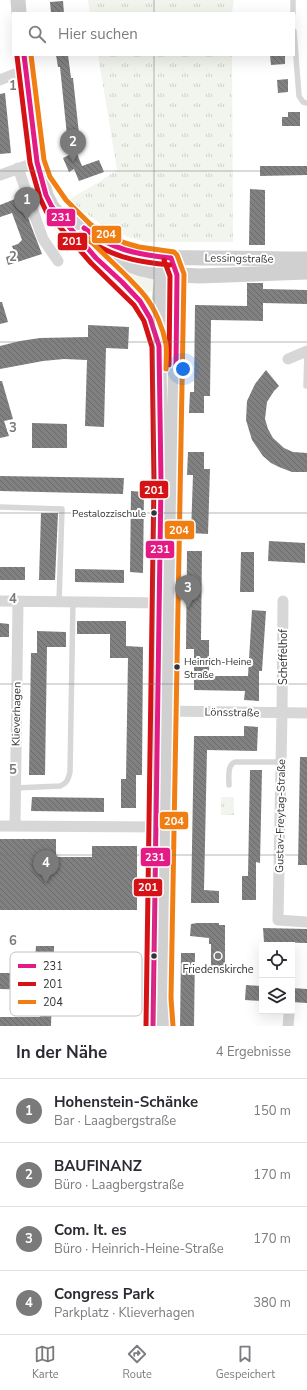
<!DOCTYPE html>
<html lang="de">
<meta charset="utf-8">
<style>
:root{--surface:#fff;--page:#f7f7f7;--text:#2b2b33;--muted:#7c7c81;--line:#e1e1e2;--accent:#7a7a7a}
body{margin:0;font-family:"Nunito Sans",sans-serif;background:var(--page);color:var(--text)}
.controls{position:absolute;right:12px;bottom:12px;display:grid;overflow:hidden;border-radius:0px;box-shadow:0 4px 16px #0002}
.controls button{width:36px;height:36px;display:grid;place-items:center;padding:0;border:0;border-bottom:1px solid var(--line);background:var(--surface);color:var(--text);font:20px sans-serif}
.you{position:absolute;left:183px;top:369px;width:14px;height:14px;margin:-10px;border:3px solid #fff;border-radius:50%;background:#1a73e8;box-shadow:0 0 0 6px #1a73e833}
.badge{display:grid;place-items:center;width:26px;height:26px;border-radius:50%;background:var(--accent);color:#fff;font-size:13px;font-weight:700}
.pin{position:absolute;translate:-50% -33px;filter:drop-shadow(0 1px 2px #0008)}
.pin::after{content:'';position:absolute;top:21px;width:14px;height:12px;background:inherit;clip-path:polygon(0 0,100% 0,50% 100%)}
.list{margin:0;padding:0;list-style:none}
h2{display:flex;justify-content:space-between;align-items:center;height:52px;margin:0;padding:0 16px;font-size:17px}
h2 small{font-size:13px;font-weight:400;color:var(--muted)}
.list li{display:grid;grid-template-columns:26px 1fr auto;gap:12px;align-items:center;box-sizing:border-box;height:64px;padding:0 16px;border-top:1px solid var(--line)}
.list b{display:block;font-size:15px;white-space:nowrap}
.list p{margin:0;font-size:13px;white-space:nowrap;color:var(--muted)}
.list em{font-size:13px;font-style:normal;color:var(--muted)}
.icon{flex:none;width:22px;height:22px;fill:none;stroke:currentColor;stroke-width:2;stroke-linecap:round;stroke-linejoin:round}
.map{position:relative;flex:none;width:307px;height:1026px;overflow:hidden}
.search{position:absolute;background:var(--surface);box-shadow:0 4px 16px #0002;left:12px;right:12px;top:12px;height:44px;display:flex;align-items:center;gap:10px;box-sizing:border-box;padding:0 14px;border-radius:0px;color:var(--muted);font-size:15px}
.sheet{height:308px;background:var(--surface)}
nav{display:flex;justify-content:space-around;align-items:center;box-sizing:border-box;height:56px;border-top:1px solid var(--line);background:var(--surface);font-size:11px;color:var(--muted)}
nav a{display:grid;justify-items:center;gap:2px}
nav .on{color:var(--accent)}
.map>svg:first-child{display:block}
.grass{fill:#f1f5ed}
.park{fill:url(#park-tufts)}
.building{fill:url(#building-back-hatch)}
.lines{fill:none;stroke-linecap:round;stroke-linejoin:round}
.lane{stroke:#d7d7d7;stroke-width:5.5}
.street{stroke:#d7d7d7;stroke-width:11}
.secondary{stroke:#d0d0d0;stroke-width:15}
.bus-1-casing{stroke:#fff;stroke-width:8}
.bus-2-casing{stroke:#fff;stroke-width:8}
.bus-3-casing{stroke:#fff;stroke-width:8}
.bus-1{stroke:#e51b85;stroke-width:5}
.bus-2{stroke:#d51317;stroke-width:5}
.bus-3{stroke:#f07e12;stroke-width:5}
.grid{fill:none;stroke:#7a7a7a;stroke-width:1;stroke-opacity:0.55}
.bus-dot{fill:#333;stroke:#fff;stroke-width:1.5}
.poi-dot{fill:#7a7a7a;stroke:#fff;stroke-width:1.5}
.labels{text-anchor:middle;stroke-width:4;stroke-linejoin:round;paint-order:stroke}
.bus-label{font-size:10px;fill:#333;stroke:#fff;text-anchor:end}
.street-label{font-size:11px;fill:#333;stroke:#fff}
.poi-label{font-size:11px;fill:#333;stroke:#fff}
.key{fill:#fff;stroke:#c2c2c2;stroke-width:1}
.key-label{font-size:11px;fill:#333}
.grid-label{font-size:13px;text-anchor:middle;font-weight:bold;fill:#7a7a7a;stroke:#fff;stroke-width:4;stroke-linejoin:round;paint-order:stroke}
.line-badge{stroke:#fff;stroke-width:1.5}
.badge-label{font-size:11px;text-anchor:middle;font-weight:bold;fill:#fff}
</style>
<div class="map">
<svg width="307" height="1026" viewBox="0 0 307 1026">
<defs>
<pattern id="park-tufts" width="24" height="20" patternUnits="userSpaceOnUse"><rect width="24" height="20" fill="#f1f5ed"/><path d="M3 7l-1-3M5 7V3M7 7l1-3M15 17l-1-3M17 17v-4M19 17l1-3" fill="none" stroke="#cfd2cc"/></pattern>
<pattern id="building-back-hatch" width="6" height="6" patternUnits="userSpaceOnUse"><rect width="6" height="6" fill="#818181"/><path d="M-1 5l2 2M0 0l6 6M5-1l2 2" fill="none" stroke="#6a6a6a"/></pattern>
</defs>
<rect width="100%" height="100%" fill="#fff"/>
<path class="grass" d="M114,265l41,13v13l-8,1 -6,3z"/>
<path class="park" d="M88,0h146l-2,13h-142z
M98,55h134l1,187h-86l-17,-4 -32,-16 -30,-22 31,-18 18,-12z
M221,797h13v18h-13z"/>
<path class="building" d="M63,1l1,12h-13l-1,-11z
M56,55h12l3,23h2l7,65 -7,1 9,22 17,-6 5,12 -25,9 -5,-12 -5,3 -6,-14 6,-3 -9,-88h-2z
M270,55h15v9l-14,1z
M288,79v13l-10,1 -1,-13z
M5,93l6,60 -11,1v-60z
M288,112h12v14h-18v-9h6z
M260,166h47v9l-47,1z
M250,189l15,1v55h-16z
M20,197l22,57 -34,11 -2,-8 9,-3 -3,-8 6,-2 4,-4 -10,-27 -12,4v-12z
M247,283h16v6l44,1v14l-44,-1v18l-52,-1 -1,76h-6v17h-15l1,-21h4l1,-87 52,1z
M0,302h2l6,20 -8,2z
M88,325l41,2 -1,22 -22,-1 -2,79 -19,-1 2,-66 -23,-1 -21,2 -43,8v-23l20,-5 20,-3 48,-1z
M266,370l13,16 -5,5 -7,11 -2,17 3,10 5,9 11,10 9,4 14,1v19h-15l-13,-5 -8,-4 -8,-7 -11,-16 -6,-20 1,-19 8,-17z
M0,381h2l11,38 -9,2 5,15 -9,2z
M32,423l35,1v24h-35z
M188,452h16v17h6l-2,65 -17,-1 2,-58h-6z
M0,476l124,2 -1,16 -123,-3z
M131,491l13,1 -1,81 -13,-1z
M41,513h17l-3,67h-16z
M269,541l36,2v20l-37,-2z
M187,551h15l-1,89h8v36h39l4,-66 14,1 -4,60h-3v30l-15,-1 1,-9 -51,-1v-41h-8z
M241,552h13v40h-14z
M0,567h25v13h-25z
M75,569l49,1v13l-49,-1z
M77,621h49v25l17,1 -1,128h-6v33h-15v-29h5l2,-121h-18v-24h-33z
M0,623l9,1v13h-9z
M37,631l29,1v15h-19l-2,128h-16l2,-122h6z
M244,726l14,1 -1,24 -50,-1 -3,140 15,1v12h-28l3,-167h50z
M300,757h7v108h-9z
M250,770h12l-2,93 -4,-1v38h-14v-24h6z
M32,797l72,1v14l-73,-1z
M0,839h56v18h36v-11h45v64h-137z
M197,923h22v2h6v43h-14v-24h-2v-6l-19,-2 1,-12z
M263,928l44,1v14l-43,-1z
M36,946h18v21h44v22l-46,-1 -1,38h-51v-9h40v-27l-40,-1v-16h34z
M181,953h14l-1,73h-14z
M246,985l16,1v15l-17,-1z
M292,988l15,1v14l-15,-1z"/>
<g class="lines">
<path class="lane" d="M293,0v13
M294,31l5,65 4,6 4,1
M306,386l1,-35
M0,507l62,2 -3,93
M229,785c0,-8 -2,-20 6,-23h46
M15,788l45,-2c7,-3 8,-6 10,-14l3,-170"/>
<path class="street" d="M0,80l25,-10
M18,168l25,71 15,22
M0,175l37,-13
M288,359l19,-8
M0,601l165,2
M283,601l-1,112 -4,207 29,2
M162,711l145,2
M0,826l163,1
M15,826l3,-224
M288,1026l1,-11"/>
<path class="secondary" d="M18,0l1,13
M24,55l13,107 9,33 6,12 44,51 26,24 14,14 14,22 6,17
M71,217c43,45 82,40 138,41 33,0 65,1 98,1
M99,250l20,11 22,8 23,5 35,2 108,-4
M153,1026l8,-545 -2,-119v-59l2,-20 10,-25
M166,1026l-2,-28 13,-714v-9l-6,-17"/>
<g class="bus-1-casing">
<path id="bus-1" d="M24,55l13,107 9,33 6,12 44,51 26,24 18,19 10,17 9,28 2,135 -8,545
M84,228c26,21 54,27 87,30
M171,258l6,17 -1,90"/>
</g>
<g class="bus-2-casing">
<path id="bus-2" d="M17,56l13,107 10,35 6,13 45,52 43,42 10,16 8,26 2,134 -8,545
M80,234c28,22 55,28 90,31
M164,260l6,16 -1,89"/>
</g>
<g class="bus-3-casing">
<path id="bus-3" d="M31,55l13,105 6,17 16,23 24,24 11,8 24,11 14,4 35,5 3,3 7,19 -13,724 2,28
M86,236c19,21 41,38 59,60 10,13 18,32 21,48 1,8 0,17 0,25"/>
</g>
<use href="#bus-1" class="bus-1"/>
<use href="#bus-2" class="bus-2"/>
<use href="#bus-3" class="bus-3"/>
</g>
<path class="grid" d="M154,0v13M154,55v971M0,171h307M0,342h307M0,513h307M0,684h307M0,855h307"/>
<g class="bus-dot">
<circle cx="154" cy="513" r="3.5"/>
<circle cx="177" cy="667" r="3.5"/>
<circle cx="154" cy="956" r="3.5"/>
</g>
<circle class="poi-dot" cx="218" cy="956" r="4"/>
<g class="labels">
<g class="bus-label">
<text x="146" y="517">Pestalozzischule</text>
<text x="184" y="665" text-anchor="start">Heinrich-Heine<tspan x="184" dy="13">Straße</tspan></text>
</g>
<g class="street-label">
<text transform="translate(239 258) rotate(1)" y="4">Lessingstraße</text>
<text transform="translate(283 657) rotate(-90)" y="4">Scheffelhof</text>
<text transform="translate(232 712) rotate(1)" y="4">Lönsstraße</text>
<text transform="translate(16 714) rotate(-89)" y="4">Klieverhagen</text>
<text transform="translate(280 816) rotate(-89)" y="4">Gustav-Freytag-Straße</text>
</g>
<g class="poi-label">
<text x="218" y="973">Friedenskirche</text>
</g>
</g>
<rect x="10" y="952" width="132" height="64" rx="6" class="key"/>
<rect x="18" y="964" width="18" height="4" fill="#e51b85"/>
<rect x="18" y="982" width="18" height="4" fill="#d51317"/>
<rect x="18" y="1000" width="18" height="4" fill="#f07e12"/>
<g class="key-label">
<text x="43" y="970">231</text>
<text x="43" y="988">201</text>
<text x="43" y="1006">204</text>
</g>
<g class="grid-label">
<text x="13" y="90">1</text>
<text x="13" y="261">2</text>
<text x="13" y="432">3</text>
<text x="13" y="603">4</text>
<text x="13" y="774">5</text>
<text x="13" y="945">6</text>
</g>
<g class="line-badge">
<rect x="46" y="208" width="30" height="19" rx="4" fill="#e51b85"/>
<rect x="91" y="225" width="31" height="19" rx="4" fill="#f07e12"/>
<rect x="57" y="232" width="31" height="19" rx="4" fill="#d51317"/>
<rect x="139" y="480" width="30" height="19" rx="4" fill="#d51317"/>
<rect x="164" y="520" width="31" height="20" rx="4" fill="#f07e12"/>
<rect x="145" y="540" width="30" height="19" rx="4" fill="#e51b85"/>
<rect x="159" y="811" width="30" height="19" rx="4" fill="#f07e12"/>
<rect x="140" y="847" width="31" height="20" rx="4" fill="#e51b85"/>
<rect x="133" y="878" width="30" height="19" rx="4" fill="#d51317"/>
</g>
<g class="badge-label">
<text x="61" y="221">231</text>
<text x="106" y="238">204</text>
<text x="72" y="245">201</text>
<text x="154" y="494">201</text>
<text x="179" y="534">204</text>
<text x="160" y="553">231</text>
<text x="174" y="825">204</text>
<text x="155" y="861">231</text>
<text x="148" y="891">201</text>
</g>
</svg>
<div class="controls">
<button><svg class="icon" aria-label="locate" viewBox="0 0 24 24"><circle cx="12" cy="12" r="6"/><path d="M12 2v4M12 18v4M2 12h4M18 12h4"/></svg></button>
<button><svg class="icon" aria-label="layers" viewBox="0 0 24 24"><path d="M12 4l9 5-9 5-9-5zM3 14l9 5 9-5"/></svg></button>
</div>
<div class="you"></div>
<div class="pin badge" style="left:27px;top:220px">1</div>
<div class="pin badge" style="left:73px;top:162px">2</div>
<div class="pin badge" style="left:188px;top:608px">3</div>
<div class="pin badge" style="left:46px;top:883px">4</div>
<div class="search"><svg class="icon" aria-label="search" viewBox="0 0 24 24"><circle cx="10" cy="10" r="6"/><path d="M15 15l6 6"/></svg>Hier suchen</div>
</div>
<section class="sheet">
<h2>In der Nähe<small>4 Ergebnisse</small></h2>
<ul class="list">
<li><span class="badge">1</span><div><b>Hohenstein-Schänke</b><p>Bar · Laagbergstraße</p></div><em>150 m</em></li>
<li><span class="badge">2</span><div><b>BAUFINANZ</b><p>Büro · Laagbergstraße</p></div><em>170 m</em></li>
<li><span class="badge">3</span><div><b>Com. It. es</b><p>Büro · Heinrich-Heine-Straße</p></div><em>170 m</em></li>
<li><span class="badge">4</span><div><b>Congress Park</b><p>Parkplatz · Klieverhagen</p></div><em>380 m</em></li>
</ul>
</section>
<nav>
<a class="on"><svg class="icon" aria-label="map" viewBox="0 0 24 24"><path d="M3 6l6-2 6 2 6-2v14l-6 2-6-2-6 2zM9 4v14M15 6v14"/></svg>Karte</a>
<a><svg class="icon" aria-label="directions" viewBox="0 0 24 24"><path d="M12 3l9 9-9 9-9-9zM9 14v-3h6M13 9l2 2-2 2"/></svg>Route</a>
<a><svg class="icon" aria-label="saved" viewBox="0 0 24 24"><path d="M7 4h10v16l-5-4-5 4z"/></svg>Gespeichert</a>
</nav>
